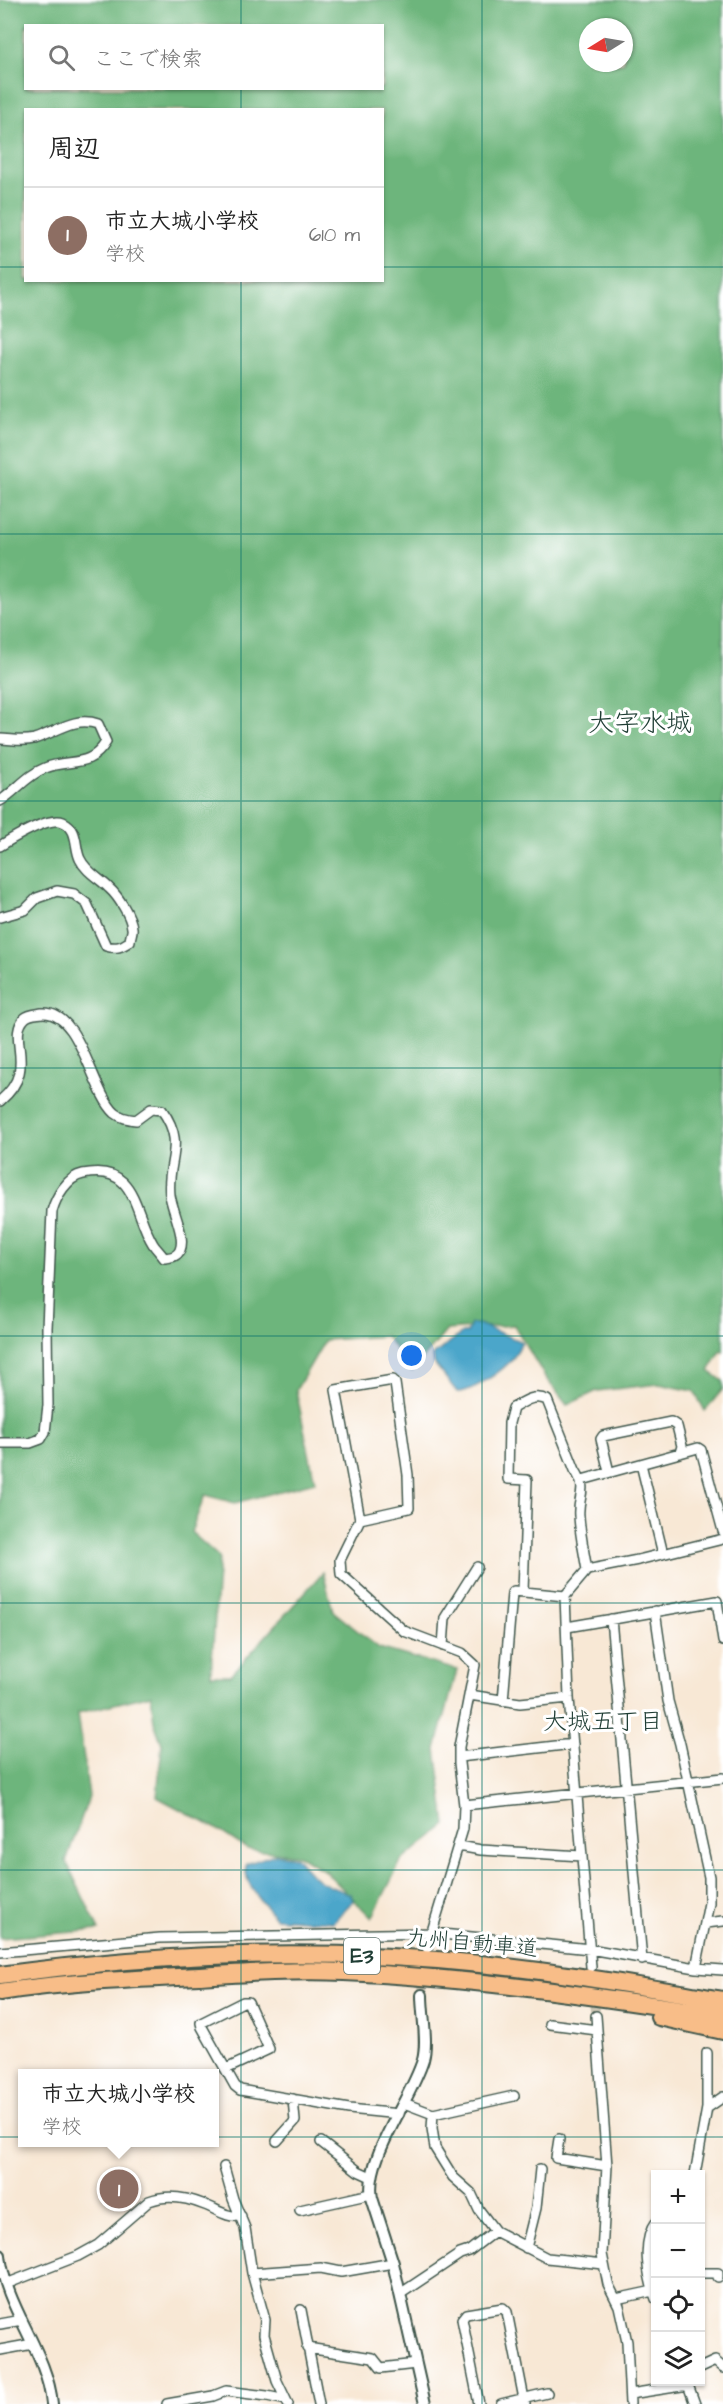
<!DOCTYPE html>
<html lang="ja">
<meta charset="utf-8">
<style>
:root{--surface:#fff;--page:#f2f2f2;--text:#222;--muted:#767676;--line:#e0e0e0;--accent:#d93025}
body{margin:0;font-family:"Architects Daughter","Klee One",sans-serif;background:var(--page);color:var(--text)}
.controls{position:absolute;right:18px;bottom:18px;display:grid;overflow:hidden;border-radius:0px;box-shadow:0 2px 4px #0004}
.controls button{width:54px;height:54px;display:grid;place-items:center;padding:0;border:0;border-bottom:2px solid var(--line);background:var(--surface);color:var(--text);font:30px sans-serif}
.compass{position:absolute;left:579px;top:18px;width:54px;height:54px;border-radius:50%;background:var(--surface);box-shadow:0 2px 4px #0004;rotate:259deg}
.you{position:absolute;left:412px;top:1356px;width:21px;height:21px;margin:-15px;border:4px solid #fff;border-radius:50%;background:#1a73e8;box-shadow:0 0 0 9px #1a73e833}
.badge{display:grid;place-items:center;width:39px;height:39px;border-radius:50%;background:var(--accent);color:#fff;font-size:20px;font-weight:700}
.pin{position:absolute;translate:-50% -50%;border:3px solid #fff;box-shadow:0 2px 6px #0006}
.popup{position:absolute;left:18px;top:2069px;width:201px;height:78px;box-sizing:border-box;display:grid;place-content:center;border-radius:0px;background:var(--surface);filter:drop-shadow(0 2px 4px #0005);font-size:20px;white-space:nowrap;color:var(--muted)}
.popup b{font-size:22px;color:var(--text)}
.popup::after{content:'';position:absolute;left:50%;top:100%;margin-left:-12px;border:12px solid transparent;border-top-color:var(--surface)}
.list{margin:0;padding:0;list-style:none}
h2{display:flex;justify-content:space-between;align-items:center;height:78px;margin:0;padding:0 24px;font-size:26px}
h2 small{font-size:20px;font-weight:400;color:var(--muted)}
.list li{display:grid;grid-template-columns:39px 1fr auto;gap:18px;align-items:center;box-sizing:border-box;height:96px;padding:0 24px;border-top:2px solid var(--line)}
.list b{display:block;font-size:22px;white-space:nowrap}
.list p{margin:0;font-size:20px;white-space:nowrap;color:var(--muted)}
.list em{font-size:20px;font-style:normal;color:var(--muted)}
.icon{flex:none;width:33px;height:33px;fill:none;stroke:currentColor;stroke-width:2;stroke-linecap:round;stroke-linejoin:round}
.map{position:relative;flex:none;width:723px;height:2404px;overflow:hidden}
.search{position:absolute;background:var(--surface);box-shadow:0 2px 4px #0004;left:24px;top:24px;width:360px;height:66px;display:flex;align-items:center;gap:15px;box-sizing:border-box;padding:0 21px;border-radius:0px;color:var(--muted);font-size:22px}
.panel{position:absolute;background:var(--surface);box-shadow:0 2px 4px #0004;left:24px;top:108px;width:360px;height:174px;border-radius:0px}
.map>svg:first-child{display:block}
.forest{fill:#6db57c;stroke:#467958;stroke-width:1.5;fill-rule:evenodd}
.water{fill:#4ca6ca;stroke:#36727f;stroke-width:1.5}
.lines{fill:none;stroke-linecap:round;stroke-linejoin:round}
.minor-tunnel{stroke:#cdc6b5;stroke-width:9;stroke-dasharray:9 4.5;stroke-linecap:butt}
.minor-casing{stroke:#40574c;stroke-width:12}
.tertiary-casing{stroke:#40574c;stroke-width:14}
.motorway-casing{stroke:#40574c;stroke-width:20}
.minor{stroke:#fff;stroke-width:9}
.tertiary{stroke:#fff;stroke-width:10}
.motorway{stroke:#f8bd88;stroke-width:16}
.grid{fill:none;stroke:#0f766e;stroke-width:1.5;stroke-opacity:0.55}
.labels{text-anchor:middle;stroke-width:6;stroke-linejoin:round;paint-order:stroke}
.shield{fill:#fff;stroke:#627771;stroke-width:1.5}
.shield-label{font-size:21px;font-weight:bold;fill:#1f3d34}
.street-label{font-size:22px;fill:#1f3d34;stroke:#fff}
.neighbourhood-label{font-size:24px;fill:#1f3d34;stroke:#fff}
.quarter-label{font-size:26px;fill:#1f3d34;stroke:#fff}
</style>
<div class="map">
<svg width="723" height="2404" viewBox="0 0 723 2404">
<rect width="100%" height="100%" fill="#fff"/>
<filter id="ink" filterUnits="userSpaceOnUse"><feTurbulence type="fractalNoise" baseFrequency=".0167" numOctaves="2"/><feDisplacementMap in="SourceGraphic" scale="12" xChannelSelector="R" yChannelSelector="G"/><feConvolveMatrix kernelMatrix="1 2 1 2 8 2 1 2 1" color-interpolation-filters="sRGB"/></filter>
<filter id="wash" filterUnits="userSpaceOnUse"><feTurbulence type="fractalNoise" baseFrequency=".008" numOctaves="4" result="noise"/><feDisplacementMap in="SourceGraphic" scale="24" xChannelSelector="R" yChannelSelector="G"/><feGaussianBlur stdDeviation="1.35" result="paint"/><feColorMatrix in="noise" values="0 0 0 0 0 0 0 0 0 0 0 0 0 0 0 0 0 1.4 0 .05"/><feComposite in="paint" operator="in"/></filter>
<g filter="url(#wash)">
<rect width="100%" height="100%" fill="#f8e8d5"/>
<path class="forest" d="M0,0h723v1352l-2,-1 -12,20 14,10v8l-18,22 -11,-20 -35,-7 -62,7 -30,14 -22,-28 -31,-52 -67,5 -35,41 -26,-35 -61,4 -29,50 19,92 -80,21 -30,-8 -14,37 28,25 -8,118h20l92,-103 10,39 46,37 78,22 -21,79 10,76 -45,36 -29,57 -47,-47 -26,-16 -52,-6 -32,-21 -58,-31 5,-53 -8,-22 -3,-27 -73,18 11,84 -23,64 33,69 -99,8zM26,26h356v62h-356zM588,27h36v36h-36zM26,110h356v170h-356z"/>
<path class="water" d="M471,1324h8l43,18c-3,5 -5,11 -9,16 -9,12 -42,35 -56,34l-23,-29 -1,-8 29,-22h5z
M275,1854l21,3c20,24 25,27 55,37l2,7 -20,21 -58,-4c-12,-16 -32,-33 -29,-54z"/>
</g>
<g filter="url(#ink)">
<g class="lines">
<path class="minor-tunnel" d="M592,1975l4,41
M422,1995l4,-39"/>
<g class="minor-casing">
<path id="minor" d="M0,739c11,0 23,3 34,0 23,-7 40,-23 64,-15l8,18c-16,27 -37,16 -61,26 -18,7 -29,23 -45,33
M0,846c13,-8 49,-30 63,-24 16,7 11,25 17,37 6,13 19,19 29,29 9,8 22,28 23,40 1,3 -2,9 -2,13 -8,6 -14,8 -24,5l-19,-42 -13,-10 -17,-3 -20,7 -12,12 -25,7
M0,1101c40,-33 5,-63 25,-83 4,-4 12,-4 17,-5 39,-3 49,78 73,100 6,5 13,6 21,7l15,-11 11,1c25,35 4,50 8,85 2,15 16,42 10,55 -3,7 -9,7 -16,8 -3,-5 -8,-9 -11,-14 -20,-32 -16,-81 -70,-70 -16,3 -27,23 -31,37l-5,117 1,77 -3,27 -4,7 -11,4h-30
M641,1464l22,90
M609,1472l-8,-33 2,-3 68,-14 6,4 5,20 -2,7
M582,1480l116,-32 3,2 22,81
M360,1519l49,-11 -1,-33 -13,-92 -2,-3 -57,10 24,129 -20,41 1,14 63,57 58,22 13,12 -16,82v16l5,42 -1,24 -36,119
M523,1591l4,-111 -19,-1 1,-56 4,-15c12,-7 21,-14 34,-8l28,70c14,21 2,26 4,46 1,18 5,36 8,54
M655,1611l13,90 12,43 29,133v26l-13,65
M611,1619l31,341
M567,1627l150,-26 6,40
M443,1646l2,-28 32,-51
M470,1695l50,8 49,-5
M503,1701l9,-108 2,-2 51,5
M459,1757l114,-13
M464,1805l259,-27
M459,1846l22,4 101,6
M706,1923l17,-2
M0,1952l160,-14 272,-5 158,16 106,19 27,2
M591,1967l-22,-269 -4,-102 22,-26 51,-10 85,-21
M596,2016l11,150 -5,88 6,30 11,22 8,36 3,62
M550,2024l47,6
M226,2069l43,-20 -21,-47h-5l-42,21 1,4 33,59 5,4 109,19 50,5
M404,2103l29,11 81,-18
M707,2108v-55
M433,2114l-1,14 3,20 18,29 18,16 8,17 16,21 52,27 57,6
M559,2139l-3,19 51,8
M277,2141l18,-20 -2,-22
M321,2142l37,29 13,6
M224,2167l9,32 12,29 7,45 13,47 -1,15 13,46 11,23
M695,2174l12,-66 16,-11
M300,2210l71,-16
M656,2222c-15,20 -8,55 0,77
M526,2248l10,-40 4,-39
M252,2273l69,-5 20,4 52,-9
M700,2273h18v4
M6,2284l72,-28 20,-11 51,-44c18,-7 39,-3 56,4 13,5 22,13 36,11
M400,2294l60,-40 9,-3 26,-20
M616,2299l37,-8
M301,2310l18,94
M0,2324l22,-4
M307,2348l66,10 8,10 35,-4
M0,2350l33,-6
M700,2368l15,-7 8,7
M687,2382l8,22
M630,2394l58,-9
M167,2404l46,-8 13,-5 41,5 19,4
M479,2404l-17,-85 4,-5 37,-6 4,4 18,92
M501,2404l46,-11"/>
</g>
<g class="tertiary-casing">
<path id="tertiary" d="M422,1995c0,20 6,46 1,65 -12,40 -59,98 -51,138l21,65 32,141
M0,2255c5,53 47,96 52,149"/>
</g>
<g class="motorway-casing">
<path id="motorway" d="M0,1975c159,-22 320,-28 480,-11 82,8 162,23 243,36
M0,1992c66,-10 132,-13 199,-16 49,-3 97,-6 145,-4 128,6 253,24 379,44
M659,2017l64,14"/>
</g>
<use href="#minor" class="minor"/>
<use href="#tertiary" class="tertiary"/>
<use href="#motorway" class="motorway"/>
</g>
</g>
<path class="grid" d="M241,0v26M482,0v2404M241,88v22M0,267h26M382,267h341M241,280v2124M0,534h723M0,801h723M0,1068h723M0,1336h723M0,1603h723M0,1870h723M0,2137h723"/>
<g class="labels">
<rect class="shield" x="344" y="1938" width="36" height="36" rx="4.5"/>
<g class="shield-label">
<text x="362" y="1963">E3</text>
</g>
<g class="street-label">
<text transform="translate(472 1942) rotate(5)" y="8">九州自動車道</text>
</g>
<g class="neighbourhood-label">
<text x="603" y="1729">大城五丁目</text>
</g>
<g class="quarter-label">
<text x="640" y="731">大字水城</text>
</g>
</g>
</svg>
<div class="controls">
<button>+</button>
<button>−</button>
<button><svg class="icon" aria-label="locate" viewBox="0 0 24 24"><circle cx="12" cy="12" r="6"/><path d="M12 2v4M12 18v4M2 12h4M18 12h4"/></svg></button>
<button><svg class="icon" aria-label="layers" viewBox="0 0 24 24"><path d="M12 4l9 5-9 5-9-5zM3 14l9 5 9-5"/></svg></button>
</div>
<svg class="compass" viewBox="-18 -18 36 36"><path d="M0-13l5 13h-10z" fill="#e53935"/><path d="M0 13l5-13h-10z" fill="#767676"/></svg>
<div class="you"></div>
<div class="pin badge" style="left:119px;top:2189px;background:#8d6e63">1</div>
<div class="popup"><b>市立大城小学校</b>学校</div>
<div class="search"><svg class="icon" aria-label="search" viewBox="0 0 24 24"><circle cx="10" cy="10" r="6"/><path d="M15 15l6 6"/></svg>ここで検索</div>
<section class="panel">
<h2>周辺<small></small></h2>
<ul class="list">
<li><span class="badge" style="background:#8d6e63">1</span><div><b>市立大城小学校</b><p>学校</p></div><em>610 m</em></li>
</ul>
</section>
</div>
